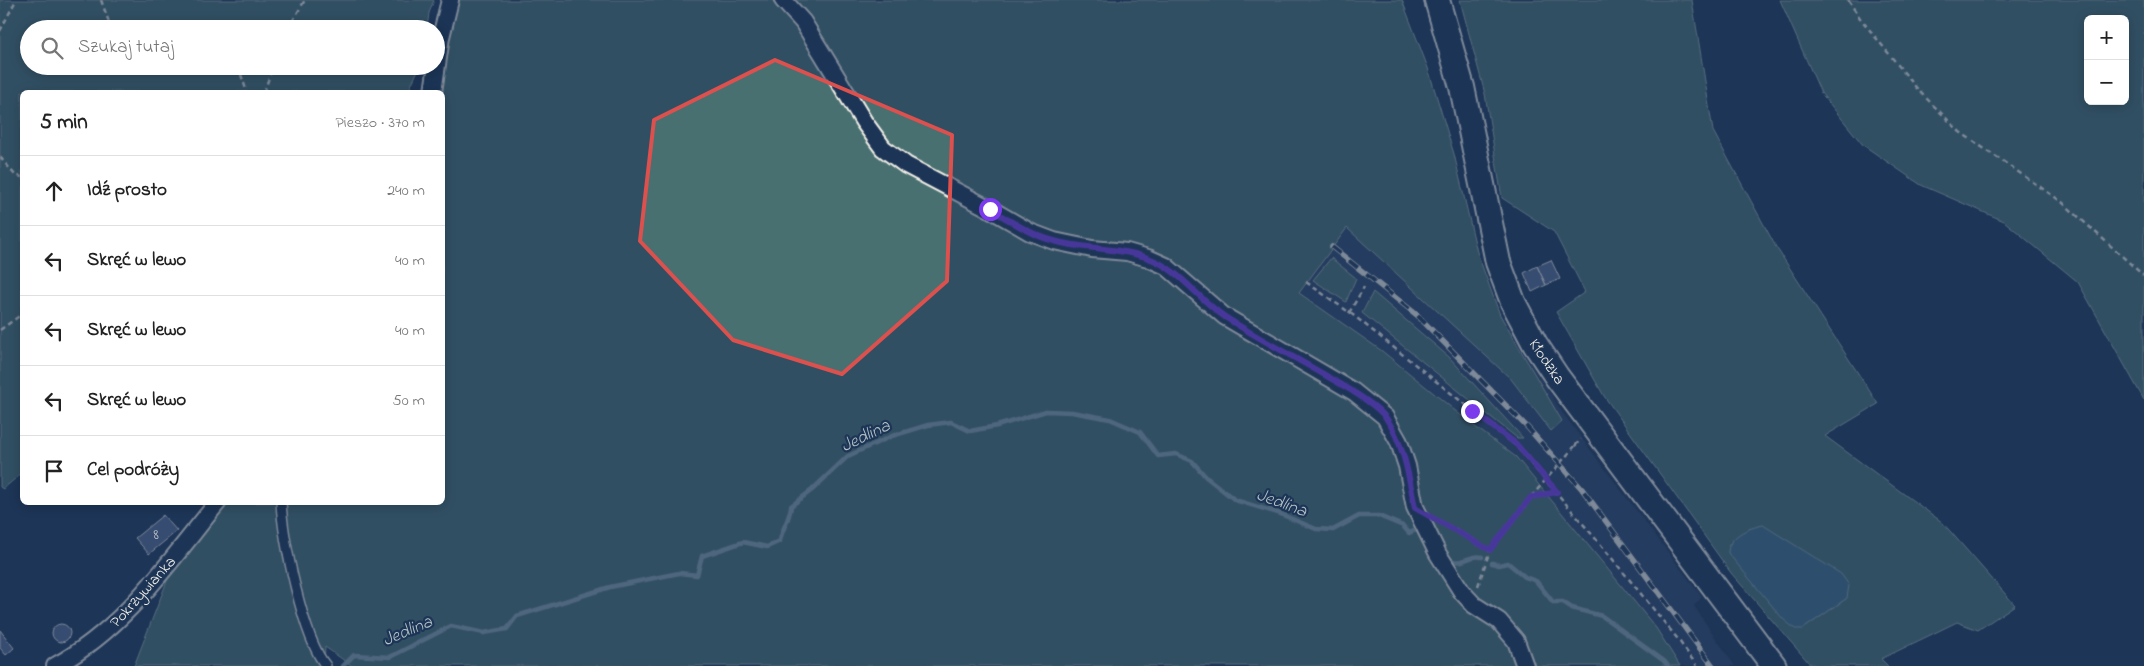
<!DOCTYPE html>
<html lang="pl">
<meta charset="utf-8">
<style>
:root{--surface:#fff;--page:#f6f6f6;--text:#222;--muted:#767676;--line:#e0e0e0}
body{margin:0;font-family:"Indie Flower",sans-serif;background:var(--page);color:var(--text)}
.controls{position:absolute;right:15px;top:15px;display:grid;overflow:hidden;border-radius:8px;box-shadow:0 2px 12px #0003}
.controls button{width:45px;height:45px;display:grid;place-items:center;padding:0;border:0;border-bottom:1px solid var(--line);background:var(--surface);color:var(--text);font:25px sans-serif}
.stop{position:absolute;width:15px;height:15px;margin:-11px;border:4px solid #7c3aed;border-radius:50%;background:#fff}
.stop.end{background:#7c3aed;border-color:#fff;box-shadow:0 1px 5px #0008}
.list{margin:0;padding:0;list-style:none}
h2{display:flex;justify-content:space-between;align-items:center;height:65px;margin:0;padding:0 20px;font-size:21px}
h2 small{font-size:16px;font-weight:400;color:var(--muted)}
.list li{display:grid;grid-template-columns:32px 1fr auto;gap:15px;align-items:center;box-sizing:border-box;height:70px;padding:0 20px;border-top:1px solid var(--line)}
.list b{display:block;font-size:19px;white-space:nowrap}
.list em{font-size:16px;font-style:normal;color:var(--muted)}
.icon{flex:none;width:28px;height:28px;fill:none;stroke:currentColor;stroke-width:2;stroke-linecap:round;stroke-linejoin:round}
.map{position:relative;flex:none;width:2144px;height:666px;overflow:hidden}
.search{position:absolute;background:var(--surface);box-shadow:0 2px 12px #0003;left:20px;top:20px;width:425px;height:55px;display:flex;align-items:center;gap:12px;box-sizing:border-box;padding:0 18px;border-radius:28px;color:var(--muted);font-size:19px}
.panel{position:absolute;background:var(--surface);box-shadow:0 2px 12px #0003;left:20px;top:90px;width:425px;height:415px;border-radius:8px}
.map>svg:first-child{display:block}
.built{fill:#2e4468}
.green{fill:#4a6f71;stroke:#9fb0ac;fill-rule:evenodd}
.water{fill:#436f87;stroke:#8aa3ae}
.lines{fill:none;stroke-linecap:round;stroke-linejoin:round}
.stream{stroke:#8aa3ae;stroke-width:4.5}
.building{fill:#576890;stroke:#f4f1e8}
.service-casing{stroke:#f4f1e8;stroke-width:12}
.minor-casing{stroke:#f4f1e8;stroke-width:20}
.secondary-casing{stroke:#f4f1e8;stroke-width:28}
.path{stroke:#f4f1e8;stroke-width:2.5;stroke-dasharray:5 4;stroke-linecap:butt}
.service{stroke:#1d3557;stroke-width:9}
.minor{stroke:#1d3557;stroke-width:16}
.secondary{stroke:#1d3557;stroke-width:24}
.rail-casing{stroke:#f4f1e8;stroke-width:5.5}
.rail{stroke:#1d3557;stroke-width:4;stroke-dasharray:11;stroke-linecap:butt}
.path-bridge{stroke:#f4f1e8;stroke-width:2.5;stroke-dasharray:5 4;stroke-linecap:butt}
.route{stroke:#7c3aed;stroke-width:6}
.marked{fill:none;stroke:#dc504e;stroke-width:4;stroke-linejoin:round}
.labels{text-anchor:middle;stroke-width:4.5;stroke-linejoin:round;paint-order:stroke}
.number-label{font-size:14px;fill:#cdcfd2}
.street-label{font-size:16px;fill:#f4f1e8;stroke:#1d3557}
.water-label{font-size:18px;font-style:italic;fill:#b6c4c6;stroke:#1d3557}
</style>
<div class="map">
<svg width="2144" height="666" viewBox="0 0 2144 666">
<rect width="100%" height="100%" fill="#1d3557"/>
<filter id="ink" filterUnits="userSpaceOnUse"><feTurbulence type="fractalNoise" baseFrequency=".02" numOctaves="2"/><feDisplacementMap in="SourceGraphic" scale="10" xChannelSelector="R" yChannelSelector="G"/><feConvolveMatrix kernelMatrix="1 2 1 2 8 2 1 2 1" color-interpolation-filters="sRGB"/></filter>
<g filter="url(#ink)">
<path class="built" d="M1287,191l191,85 84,136 140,185 -8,9 41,60h-83l-439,-387z"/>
<path class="green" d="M0,0h434l-5,13 -2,16h-398v37h391l-12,26h-386v381l-19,16 -3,-2z
M456,0h946l26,68 26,86 23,98 23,63 62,106 -11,10 -40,-52 -164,-151 -48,65 83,58 92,75 42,31 140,171 24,38h-1328l-27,-19 -1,19h-190l35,-90 53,-73 220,-1v-410h-6z
M1460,0h232l21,131 63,116 102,157 -53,32 117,86 73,83 -37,25 -21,-8 -76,37 7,7h-70l-9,-3 -78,-90 -127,-177 -48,-84 29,-20 -31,-60 -52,-34 -17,-104zM1750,528l97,70 -44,31 -75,-84z
M1780,0h364v400l-66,-118 -74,-61 -83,-36 -58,-40 -42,-52zM2088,19h37v82h-37z
M1331,258l25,20 -10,24 -33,-22z
M1373,292l76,65 74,81h-6l-155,-125z"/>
<path class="water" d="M1763,525l78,49 8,11 -2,13 -44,31h-8l-12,-10 -55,-66c0,-17 20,-25 35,-28z"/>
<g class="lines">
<path class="stream" d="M1448,557c12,12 21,-4 34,0
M1492,563l7,2 9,-2 17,14 11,4 17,21h10l9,6 30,8 62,45 4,5
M343,666l11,-11 36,2 61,-31 33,7 23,-4 10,-13 93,-29 69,-14 18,2 5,-19 41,-14 24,5 13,-6c2,-13 10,-22 11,-35l21,-16 36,-34 44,-20 36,-11 23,-3 19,9 27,-5 49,-15 26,1 38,7 30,13 18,24 18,-2 16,7 14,16 29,23 43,13 38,16 17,1 26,-14h20l24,10 6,7 7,-3 4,3"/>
</g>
<path class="building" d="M1551,260l9,19 -14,6 -9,-19z
M1537,266l9,19 -14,7 -8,-19z
M163,515l14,16 -28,23 -14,-16z
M52 633a9 9 0 1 1 18 0a9 9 0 1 1-18 0Z
M0,630l14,18 -8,7 -6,-7z"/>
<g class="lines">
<g class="service-casing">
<path id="service" d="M281,502c2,37 22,137 45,164"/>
</g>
<g class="minor-casing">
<path id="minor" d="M783,0l20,22 61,100 19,26 23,17 84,44 40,23 24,9 38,8 35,3 21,6 18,8 58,50 130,76 31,25 14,25 8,24 8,41 23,47 24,38 12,13 25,16 17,20 9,25
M433,92l8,-55 9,-37
M55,666c70,-38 113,-103 163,-164"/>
</g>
<g class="secondary-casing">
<path id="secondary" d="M1437,0l25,87 36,175 15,40 22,42 22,33 217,289"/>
</g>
<path class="path" d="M101,0l9,25 5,4
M1848,0l12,18 59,73 41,41 102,70 82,74
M288,29l17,-29
M0,31l16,-31
M238,66l9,26
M264,92l9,-26
M0,157l15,18 7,2
M1306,282l47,33 163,130 90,106 71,87 20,28
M1349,313l15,-26
M0,330l22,-16
M1575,446l6,-7
M1439,521l51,29
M1478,586l12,-36 41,-53 26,-5"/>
<use href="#service" class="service"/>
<use href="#minor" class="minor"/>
<use href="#secondary" class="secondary"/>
<g class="rail-casing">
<path id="rail" d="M1332,247l85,68 111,113 54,61 131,177"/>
</g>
<use href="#rail" class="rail"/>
<path class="path-bridge" d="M1531,497l44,-51"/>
</g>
</g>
<g class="lines" filter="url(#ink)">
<path class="route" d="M990,209c21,12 41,26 64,32 31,9 64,6 94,17 30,10 50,41 77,59 34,22 71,41 105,61 16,9 46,26 56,40 18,26 23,59 29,90l75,42 41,-53 26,-5 -41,-48 -44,-33"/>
</g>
<path d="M0 0H2144V666H0ZM775,60l177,75 -5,146 -105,93 -109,-34 -93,-99 14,-121z" fill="#1d3557" fill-opacity=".55" fill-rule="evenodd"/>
<path class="marked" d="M775,60l177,75 -5,146 -105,93 -109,-34 -93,-99 14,-121z"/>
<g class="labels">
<g class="number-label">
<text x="156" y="539">8</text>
</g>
<g class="street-label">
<text transform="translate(1548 361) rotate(56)" y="6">Kłodzka</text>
<text transform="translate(142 591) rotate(-48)" y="6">Pokrzywianka</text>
</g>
<g class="water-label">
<text transform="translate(865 435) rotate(-26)" y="6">Jedlina</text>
<text transform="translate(1282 502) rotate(20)" y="6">Jedlina</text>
<text transform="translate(407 630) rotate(-23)" y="6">Jedlina</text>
</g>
</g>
</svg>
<div class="controls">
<button>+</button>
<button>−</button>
</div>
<div class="stop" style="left:990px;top:209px"></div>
<div class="stop end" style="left:1472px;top:411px"></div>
<div class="search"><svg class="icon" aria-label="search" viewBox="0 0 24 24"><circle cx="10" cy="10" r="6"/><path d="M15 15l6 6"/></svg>Szukaj tutaj</div>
<section class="panel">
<h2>5 min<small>Pieszo · 370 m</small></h2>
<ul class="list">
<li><svg class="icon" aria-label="ahead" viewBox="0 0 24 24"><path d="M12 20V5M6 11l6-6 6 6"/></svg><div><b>Idź prosto</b></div><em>240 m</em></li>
<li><svg class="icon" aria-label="left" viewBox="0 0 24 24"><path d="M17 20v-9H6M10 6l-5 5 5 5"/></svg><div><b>Skręć w lewo</b></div><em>40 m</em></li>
<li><svg class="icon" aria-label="left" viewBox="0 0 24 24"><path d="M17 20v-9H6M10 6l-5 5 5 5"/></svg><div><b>Skręć w lewo</b></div><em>40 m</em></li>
<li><svg class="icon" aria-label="left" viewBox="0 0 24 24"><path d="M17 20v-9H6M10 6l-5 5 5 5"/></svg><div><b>Skręć w lewo</b></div><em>50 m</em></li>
<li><svg class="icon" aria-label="arrive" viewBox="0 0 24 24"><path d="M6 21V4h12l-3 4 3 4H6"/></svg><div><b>Cel podróży</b></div></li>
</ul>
</section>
</div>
